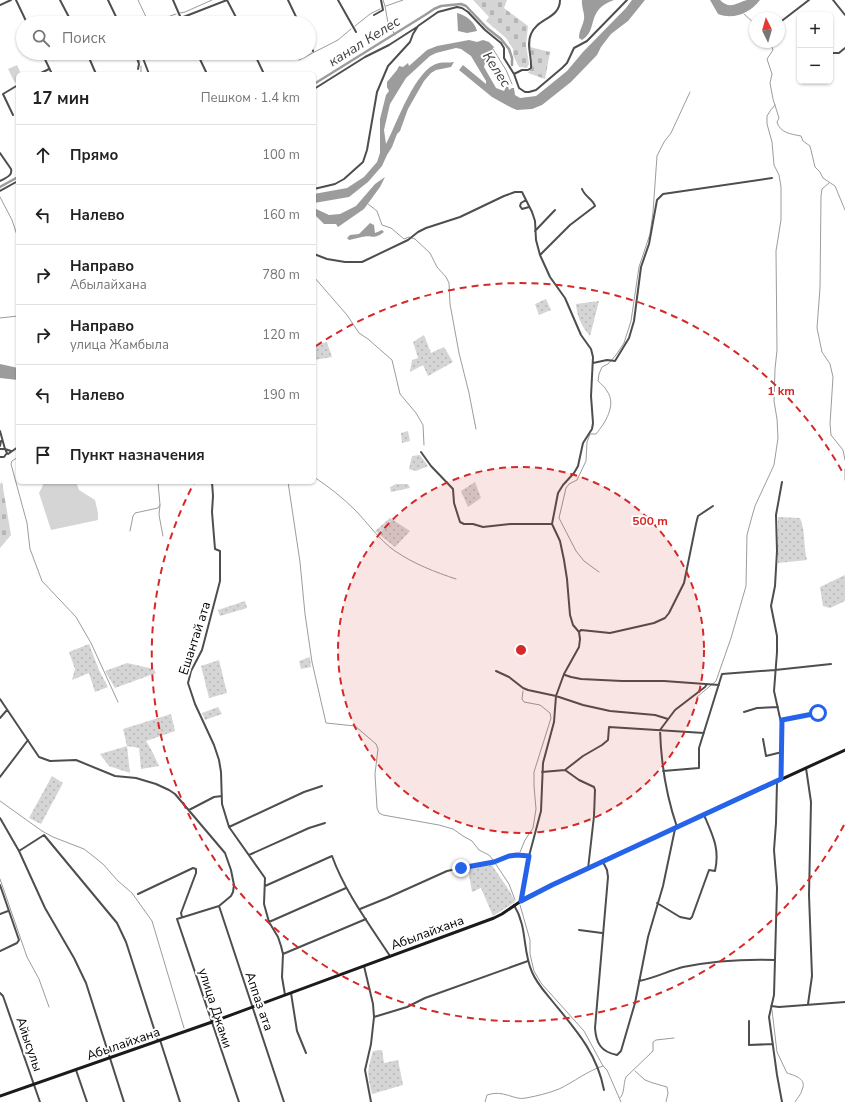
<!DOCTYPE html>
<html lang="ru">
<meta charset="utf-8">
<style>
:root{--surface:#fff;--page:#f6f6f6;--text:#222;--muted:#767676;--line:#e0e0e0}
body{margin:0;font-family:"Nunito Sans",sans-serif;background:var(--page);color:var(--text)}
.controls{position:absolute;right:12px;top:12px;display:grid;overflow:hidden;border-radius:6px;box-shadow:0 1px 3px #0004}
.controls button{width:36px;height:36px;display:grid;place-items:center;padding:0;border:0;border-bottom:1px solid var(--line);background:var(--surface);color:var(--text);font:20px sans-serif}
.compass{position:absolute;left:749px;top:12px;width:36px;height:36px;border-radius:50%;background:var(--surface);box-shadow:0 1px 3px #0004;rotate:355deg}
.stop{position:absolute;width:12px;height:12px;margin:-9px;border:3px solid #2563eb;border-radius:50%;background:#fff}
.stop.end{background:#2563eb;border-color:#fff;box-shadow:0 1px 4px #0008}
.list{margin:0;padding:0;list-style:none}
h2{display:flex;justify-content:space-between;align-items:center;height:52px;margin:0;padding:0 16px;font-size:17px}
h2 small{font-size:13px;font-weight:400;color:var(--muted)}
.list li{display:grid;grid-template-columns:26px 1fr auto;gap:12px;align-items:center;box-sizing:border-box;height:60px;padding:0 16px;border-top:1px solid var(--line)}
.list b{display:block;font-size:15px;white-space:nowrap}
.list p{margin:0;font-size:13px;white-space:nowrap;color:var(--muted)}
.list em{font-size:13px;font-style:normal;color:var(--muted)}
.icon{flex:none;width:22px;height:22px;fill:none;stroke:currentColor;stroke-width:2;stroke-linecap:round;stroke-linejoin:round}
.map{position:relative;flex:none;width:845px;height:1102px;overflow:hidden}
.search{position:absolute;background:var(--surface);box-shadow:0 1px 3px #0004;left:16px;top:16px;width:300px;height:44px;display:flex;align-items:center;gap:10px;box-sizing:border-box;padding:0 14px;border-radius:22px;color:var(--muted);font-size:15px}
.panel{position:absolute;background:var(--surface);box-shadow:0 1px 3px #0004;left:16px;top:72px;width:300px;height:412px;border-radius:6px}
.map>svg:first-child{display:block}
.cemetery{fill:url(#cemetery-stones)}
.park{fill:#d5d5d5}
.garden{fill:url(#garden-dots)}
.water{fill:#9c9c9c}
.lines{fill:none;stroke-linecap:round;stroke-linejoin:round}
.stream{stroke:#9c9c9c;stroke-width:1}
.canal{stroke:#9c9c9c;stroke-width:2.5}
.street{stroke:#4e4e4e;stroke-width:2}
.secondary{stroke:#1b1b1b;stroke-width:3}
.route{stroke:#2563eb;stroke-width:5}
.ring{fill:none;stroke:#d62828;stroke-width:2;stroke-dasharray:7 5}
.labels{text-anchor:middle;stroke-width:4;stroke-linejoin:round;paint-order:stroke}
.street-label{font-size:13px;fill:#000;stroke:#fff}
.water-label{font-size:14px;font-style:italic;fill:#3d3d3d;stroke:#fff}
.centre{fill:#d62828;stroke:#fff;stroke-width:2}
.ring-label{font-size:12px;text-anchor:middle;font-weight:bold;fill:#d62828;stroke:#fff;stroke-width:4;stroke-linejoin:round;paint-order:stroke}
</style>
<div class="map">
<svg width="845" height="1102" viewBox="0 0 845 1102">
<defs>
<pattern id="cemetery-stones" width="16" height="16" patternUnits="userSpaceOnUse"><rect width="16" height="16" fill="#d5d5d5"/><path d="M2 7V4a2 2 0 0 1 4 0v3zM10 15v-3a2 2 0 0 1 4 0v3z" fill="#b5b5b5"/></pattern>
<pattern id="garden-dots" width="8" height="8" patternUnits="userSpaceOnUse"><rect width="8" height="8" fill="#d5d5d5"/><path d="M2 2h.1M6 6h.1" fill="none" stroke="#b5b5b5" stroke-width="1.8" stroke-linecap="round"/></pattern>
</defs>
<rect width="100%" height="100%" fill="#fff"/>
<path class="cemetery" d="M473,0h34l-3,8 24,18 -2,19 3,19 -2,4 -8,-1 -6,-12v-6l-7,-11 -20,-17 3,-4z
M530,47l20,5 -5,27 -17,-6c7,-8 3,-17 2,-26z
M2,482l9,53 -11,13v-64z"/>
<path class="park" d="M17,65l4,9h-3v7l-3,2 -7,-14z
M42,482h34l3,8 16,10 3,13v7l-47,10 -12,-37 4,-8z"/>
<path class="garden" d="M546,299l5,11 -12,5 -4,-11z
M599,301l-9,35c-8,-9 -13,-19 -14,-32z
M424,335l7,18 13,-6 9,15 -25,14 -5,-11 -13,7 2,-12 6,-2 -5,-16z
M327,342l5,15 -18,3v-15z
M408,431l2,10 -8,2 -1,-10z
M420,455l8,11 -12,5 -7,-2 3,-13z
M475,482l6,16 -13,9 -7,-16z
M396,484h12l2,4 -19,4 -1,-5z
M778,517l22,1c6,14 3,28 7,42l-29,3z
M390,518l20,13 -15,16 -20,-16z
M845,575v26l-15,7 -7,-2 -3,-19z
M245,601l2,7 -27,8 -2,-6z
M89,644l10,26 9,17 -13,5 -6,-19 -17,7 3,-11 -6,-17z
M310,657l1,10 -10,2 -2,-8z
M219,660l8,33 -18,5 -8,-32z
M127,663l27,6 2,4 -41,15 -10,-17z
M218,707l4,7 -17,6 -3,-7z
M171,714l4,17 -29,10 6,10 7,15 -18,3 -2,-21 -12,-2 3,27 -21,-7 -9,-12 27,-8 -4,-17z
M52,776l11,7 -22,41 -12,-6z
M492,865c8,13 17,23 23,37l-22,14 -12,-28 -9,4 -4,-23z
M382,1050l2,13 14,-3 5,25 -31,9c-5,-21 -5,-22 1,-43z"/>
<path class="water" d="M582,0h32c-29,10 -15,30 -32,40l-3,-2c0,-8 4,-12 5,-19 1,-6 -3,-12 -2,-19z
M632,0h13l-17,21 -17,13 -10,13 -4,8 -26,27 -29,23 -10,4 -15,1 -5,-2 -20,-11 -33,-27 4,-5 23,19v-3l-15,-25 -10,-7 -5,-1 -20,5 -6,3 -24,22 -16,26 -6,26 2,14c11,-20 29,-76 53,-81 4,-1 10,0 15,-1l-3,5 -15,3 -5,3 -7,8 -16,28 -8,22 -3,3 -5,13 -5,8 -5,11 -14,16 -19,15 -35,6v-9l33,-6 17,-11 13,-15 3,-9v-34l6,-24 3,-4 -2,-4v-5l10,-12 2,-4 4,1 5,-4 1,3 18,-16 10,-4 32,-6 8,2 6,-2 6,2 5,5 -2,3 -5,4 1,4 7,7 -3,1 -5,-4 -2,1 -1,4 12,21 8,3 2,-4 2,-1 1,4 3,-2h2l1,7 5,3 16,-2 15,-12 16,-13 16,-19 43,-44z
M710,0h10c10,10 16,3 27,0 3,0 9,0 13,0 -10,13 -26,20 -42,14z
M457,13c9,2 18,9 20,18l-10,2 -9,-2z
M385,177l-5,10 -16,22 -26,18 -2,-3h-12l-10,-10v-6l15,7 11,-1 16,-8 19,-22z
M370,223l4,2 1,8 7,-3 2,2c-12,9 -11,2 -22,5 -5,1 -8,2 -13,3l-2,-2 3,-3 9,-1z
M0,364l18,4v12l-18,-2z"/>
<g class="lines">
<path class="stream" d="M138,0l11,23
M383,0l2,6 3,17 7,12
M386,6l17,-6
M180,13l5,-1 27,-12
M744,14l11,10
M150,23l26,-9
M355,26l15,-12 10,-5
M770,42l3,8 -6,9 5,15 -2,9 3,16 6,19 -2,4c3,11 14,12 24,14l2,5 7,5 5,21 5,5 3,6 12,8 10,24
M493,49l13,21 6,14
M136,54l4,8
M299,60l39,-20 13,-11
M492,66l12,18
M141,74v-8
M829,183l-7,6 -1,7 -1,92 -3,40 5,24 8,12 3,13 -3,47 1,11 12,15 2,10
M0,197l12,23 6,18
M368,204l9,7 5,14 9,3 13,11 5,-2 6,2 15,14 7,14 9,10 3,6 1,21 9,49 10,40 7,36
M314,277l33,38 12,18 9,6 24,21 8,34 16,19 7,12 1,20
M0,318l18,-2
M18,457l-6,4 -1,3 16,59 3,26 12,32 34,36 15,26 27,59
M845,469v11
M314,477c15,10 28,20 41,33 13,13 24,30 40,41 19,13 40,21 61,28
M288,482l12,80 5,52 7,48 14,61 29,3 21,18 2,5 -3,25 2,34 2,5 4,2 56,10 14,4 10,7 9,5 7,9 10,5 4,5 16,24 6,16
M160,505l-1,10 4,21
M130,531l3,-15 2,-3 23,-5 2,-3 -2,-23
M599,572l-15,-11 -8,-10 -17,-33 7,-30 3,-4 8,-4 9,-19 1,-19 3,-8h6c9,-11 21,-29 11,-43 -2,-4 -6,-7 -9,-10l1,-7 3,-7 6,-3 8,-9 8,-12 7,-22 8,-54 11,-33 3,-22 4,-56 7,-14 7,-9 19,-41
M697,697l19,-16 15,-43 15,-52 1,-51 4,-15 4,-14 19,-41 4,-27 -1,-19 -3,-18 1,-32 2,-19 -1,-99 5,-31v-33l-2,-12 -5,-10 -2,-23 -5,-18v-8l3,-5 5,-6
M0,801l42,30 11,6 31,12 9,7 10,8 15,17 14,12 20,28 32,107
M520,852l5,-12 8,-12 3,-19 -2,-23v-14l17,-54 -1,-5 -10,-8 -16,-3 -2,-3 1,-8
M0,879l27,78 12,22 10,28
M520,905l10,35v14l4,17 7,12 43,48 19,35 4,4 14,32
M772,1010l5,42 10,21c9,3 20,6 15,17 -1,5 -5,8 -7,12
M635,1071l10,9 8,3 14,4 1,6 -2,9
M620,1098c5,-5 3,-14 6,-21l27,-26v-9l3,-2 18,-2
M485,1102l2,-7c17,-6 27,6 39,3 11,-2 23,-5 33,-9 15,-7 28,-18 44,-23"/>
<path class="canal" d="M314,84l111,-69 9,-6 7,-3 20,-2 5,2 21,22 14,11 8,10 3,9v7
M0,187l18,-10"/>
<path class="street" d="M16,0l11,23
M60,0l12,23
M108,0l11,23
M173,0l10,23
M227,0l12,23
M288,0l11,23
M338,0l18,32
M833,0l12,15
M0,5l11,-5
M374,15l9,-5 -2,-10
M168,23l59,-23
M779,23l30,-23
M309,43l4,8
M42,53l10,21
M87,53l9,21
M135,53l4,11 -1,5
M141,53l8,21
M197,53l10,21
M254,53l10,21
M830,53h9l6,-5
M39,74l10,-5
M514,74l8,-4h6l3,-2c1,-12 -5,-23 0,-34 6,-16 29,-15 29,-34
M314,89l51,-32 24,-12 28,-18
M13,115l-10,-21 15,-9
M0,153l11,16c2,7 -6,9 -11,12
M314,189l21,-5 9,-5 19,-17 4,-12 10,-58 11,-26 22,-24 3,-8 5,-8 20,-14 19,-5 5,1 6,4 17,18 16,13 3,5v10l10,16 5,14 6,4h4l7,-2 26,-22 5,-5 7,-15 13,-7 40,-41
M0,191l18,-10
M526,200l-5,3 -1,3 2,3 7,-2
M535,231l20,-21
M314,254l13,5 18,3h17l46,-22 10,-8 8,-4 34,-11 44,-21 11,-4h7l10,20 3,9 1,19 4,15 10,22 15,21 16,37 10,14 2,8 -2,39 2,27 -1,6 -9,14 -5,23 -4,7 -11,12 -5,8 -6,31
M540,255l30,-30 25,-19c-2,-7 -10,-9 -13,-17
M593,363l14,-3 8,1 14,-23 5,-17 7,-54 8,-23 8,-44 6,-6 109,-16
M0,431l5,18 6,2
M0,446l1,-5
M0,449h5l2,4 -3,4h-4
M421,452l10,14 22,23 1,14 6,19 4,2h9l10,3 28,-3h41
M8,454l10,-7
M212,482l1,14 -1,16 3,37 5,2v30l-18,69 -11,21 -3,12 7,21 19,41 5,15 2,12 1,32 7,23 36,51 -1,26 5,18 9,15 3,9 2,8 -1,23 3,18
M579,632l2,-2 29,3 44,-10 11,-5 4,-5 15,-30 12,-59 2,-8 15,-10
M496,671l13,6 14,11 5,2 28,6 27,9 27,6 45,4 13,4
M565,675l6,2 10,2 41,2h42l55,4
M0,699l39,58 11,4 26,-1 39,16 21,2 20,6 13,6 6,4 50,59 6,17 3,15 -1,7 -2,4 -12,10 -42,13 62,183
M744,712l13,-4 21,-1
M0,718l7,-8
M782,720l36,-7
M763,739l3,17 16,-4
M806,768l5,34 -2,93 3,81 -4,28
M565,770l14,10 15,7 1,3 -1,26 -6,53
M663,771l36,-3v-20l23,-74 53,-4 56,-6
M542,772l23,-2 18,-14 19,-11 6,-5 1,-13 95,6
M0,777l28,-37
M781,779l1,-52 -8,-36 3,-39v-16l-6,-30 4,-20 2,-35 -1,-36 6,-33
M777,782l-1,41 -2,27 3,38 -3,107 -5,22 8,58 5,27
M189,810l25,-13 8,-1
M0,818l19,33 26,57 29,50 12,25 38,119
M229,827l75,-35 18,-6
M677,827c-11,-32 -16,-64 -17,-97l15,-20 30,-23 2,-3
M19,851l25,-16 73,88 9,19 32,99
M249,855l60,-27 16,-5
M603,862l4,8 1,7 -13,151c1,15 6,24 22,27l4,-4 14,-48 13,-66 15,-51 12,-57
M0,885l19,55 -2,3 -17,8
M265,886l67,-30c13,36 37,68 58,100
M138,894l55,-26 3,1v4l-15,40 1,4
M521,901l8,-45 12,-45 2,-48 11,-41 2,-26 8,-22 15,-27 1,-8 -1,-7 -6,-7 -3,-10 -3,-36 -3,-19 -4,-19 -8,-17
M657,903l23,14 10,2 2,-2 17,-47 6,1c5,-22 -2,-35 -11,-56
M514,905c14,23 8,45 18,67 5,12 13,20 21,30 23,28 44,51 51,88
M219,906l65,196
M360,909l27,-11 60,-27 14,-3 32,-6 16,-6 8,-1 11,1
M0,914l8,-3
M269,922l77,-34
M579,930l23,3
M283,954l83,-35
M364,966l9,38 1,13 -3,27 -6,26 6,32
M639,981c16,-3 29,-10 44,-14 30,-6 62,-8 92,-7
M0,993l3,3 37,106
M291,993l6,38 9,22
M771,1006l8,1 66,-5
M374,1017l33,-10 18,-9 103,-37
M749,1021v24l24,-1
M160,1040l20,62
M76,1070l11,32"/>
<path class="secondary" d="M0,1096l212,-74 282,-104 8,-4 25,-17 25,-12 293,-135"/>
</g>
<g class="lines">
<path class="route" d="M461,868l33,-6 15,-6 8,-1 12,1 -8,45 31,-16 229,-106 1,-59 36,-7"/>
</g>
<circle cx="521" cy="650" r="183" fill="#d62828" fill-opacity=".12"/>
<g class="ring">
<circle cx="521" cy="650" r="183"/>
<path d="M844 825A367 367 0 0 1 194 483M316 346A367 367 0 0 1 844 475"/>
</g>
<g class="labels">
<g class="street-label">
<text transform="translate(194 638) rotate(-72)" y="5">Ешантай ата</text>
<text transform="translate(427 932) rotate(-20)" y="5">Абылайхана</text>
<text transform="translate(260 1001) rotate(71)" y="5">Аппаз ата</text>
<text transform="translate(216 1008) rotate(72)" y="5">улица Джами</text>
<text transform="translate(123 1043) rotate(-19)" y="5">Абылайхана</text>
<text transform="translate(30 1044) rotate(71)" y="5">Айысулы</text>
</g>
<g class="water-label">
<text transform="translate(364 41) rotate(-32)" y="5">канал Келес</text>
<text transform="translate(497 69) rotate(57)" y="5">Келес</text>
</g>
</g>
<circle cx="521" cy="650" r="6" class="centre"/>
<g class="ring-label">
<text x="781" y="395">1 km</text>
<text x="650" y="525">500 m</text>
</g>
</svg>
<div class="controls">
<button>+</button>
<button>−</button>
</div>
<svg class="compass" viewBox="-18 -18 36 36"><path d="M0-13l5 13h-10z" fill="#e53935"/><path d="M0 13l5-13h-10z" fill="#767676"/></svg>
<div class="stop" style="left:818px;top:713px"></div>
<div class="stop end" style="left:461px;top:868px"></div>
<div class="search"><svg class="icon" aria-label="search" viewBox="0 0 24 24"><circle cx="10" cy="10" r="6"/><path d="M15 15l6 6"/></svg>Поиск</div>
<section class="panel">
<h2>17 мин<small>Пешком · 1.4 km</small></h2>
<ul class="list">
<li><svg class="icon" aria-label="ahead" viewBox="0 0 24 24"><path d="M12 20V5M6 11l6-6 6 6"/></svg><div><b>Прямо</b></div><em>100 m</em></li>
<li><svg class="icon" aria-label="left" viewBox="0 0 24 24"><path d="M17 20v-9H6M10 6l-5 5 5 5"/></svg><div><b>Налево</b></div><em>160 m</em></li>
<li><svg class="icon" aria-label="right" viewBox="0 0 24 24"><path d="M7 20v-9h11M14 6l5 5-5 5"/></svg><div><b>Направо</b><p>Абылайхана</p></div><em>780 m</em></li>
<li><svg class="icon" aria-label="right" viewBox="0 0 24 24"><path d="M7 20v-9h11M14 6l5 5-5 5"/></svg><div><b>Направо</b><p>улица Жамбыла</p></div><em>120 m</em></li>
<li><svg class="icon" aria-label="left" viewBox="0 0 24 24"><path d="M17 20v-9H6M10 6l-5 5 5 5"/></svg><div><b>Налево</b></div><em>190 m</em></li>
<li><svg class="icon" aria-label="arrive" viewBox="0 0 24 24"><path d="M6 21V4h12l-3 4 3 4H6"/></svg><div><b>Пункт назначения</b></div></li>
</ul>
</section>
</div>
